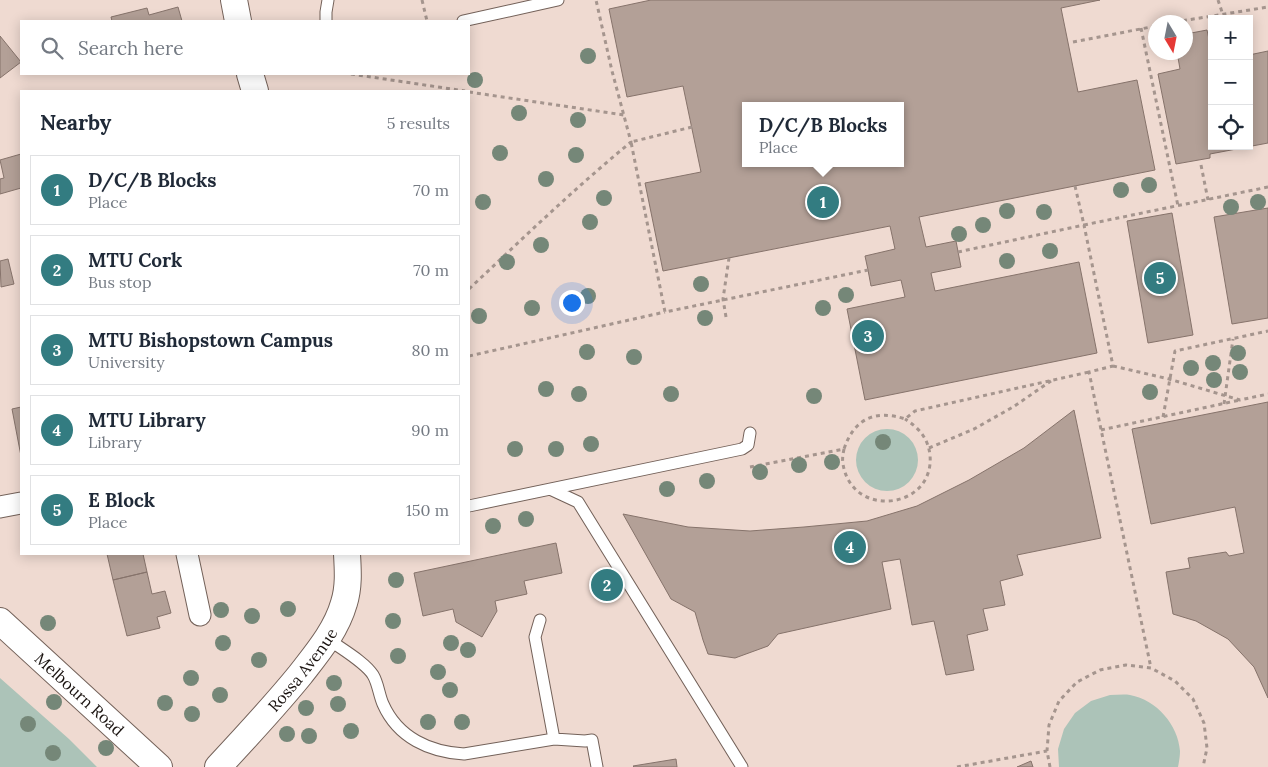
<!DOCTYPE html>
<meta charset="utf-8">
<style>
:root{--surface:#fff;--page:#f6f6f7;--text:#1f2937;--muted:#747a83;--line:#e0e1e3;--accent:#337c81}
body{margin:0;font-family:Lora,serif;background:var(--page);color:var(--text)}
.controls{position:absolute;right:15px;top:15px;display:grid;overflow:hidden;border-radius:0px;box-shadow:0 2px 12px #0003}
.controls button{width:45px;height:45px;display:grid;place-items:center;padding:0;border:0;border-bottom:1px solid var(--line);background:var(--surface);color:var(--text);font:25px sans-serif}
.compass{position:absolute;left:1148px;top:15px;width:45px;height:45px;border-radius:50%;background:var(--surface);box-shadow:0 2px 12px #0003;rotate:170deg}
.you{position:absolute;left:571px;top:302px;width:18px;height:18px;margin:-12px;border:4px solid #fff;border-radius:50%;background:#1a73e8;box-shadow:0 0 0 8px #1a73e833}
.badge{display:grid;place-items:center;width:32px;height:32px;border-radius:50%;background:var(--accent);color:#fff;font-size:16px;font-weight:700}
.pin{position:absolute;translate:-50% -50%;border:2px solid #fff;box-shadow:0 1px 5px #0006}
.popup{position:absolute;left:742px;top:102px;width:162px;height:65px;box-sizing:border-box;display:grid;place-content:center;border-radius:0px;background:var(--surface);filter:drop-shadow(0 1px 4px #0005);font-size:16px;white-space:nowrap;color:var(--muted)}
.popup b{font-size:19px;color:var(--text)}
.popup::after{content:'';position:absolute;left:50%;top:100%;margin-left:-10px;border:10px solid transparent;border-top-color:var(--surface)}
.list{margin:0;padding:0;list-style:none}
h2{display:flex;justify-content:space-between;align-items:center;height:65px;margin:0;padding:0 20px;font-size:21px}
h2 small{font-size:16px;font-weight:400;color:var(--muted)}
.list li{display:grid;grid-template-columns:32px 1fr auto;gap:15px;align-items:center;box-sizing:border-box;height:70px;margin:0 10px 10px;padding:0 10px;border:1px solid var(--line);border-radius:0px}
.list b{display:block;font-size:19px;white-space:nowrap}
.list p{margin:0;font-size:16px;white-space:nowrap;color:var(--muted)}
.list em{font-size:16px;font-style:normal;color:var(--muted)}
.icon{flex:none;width:28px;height:28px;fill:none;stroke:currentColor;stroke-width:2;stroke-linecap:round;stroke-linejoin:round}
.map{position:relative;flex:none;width:1268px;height:767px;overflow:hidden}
.search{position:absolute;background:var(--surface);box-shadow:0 2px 12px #0003;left:20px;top:20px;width:450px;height:55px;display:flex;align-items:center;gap:12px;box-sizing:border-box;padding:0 18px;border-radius:0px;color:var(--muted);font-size:19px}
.panel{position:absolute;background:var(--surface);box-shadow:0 2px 12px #0003;left:20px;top:90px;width:450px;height:465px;border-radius:0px}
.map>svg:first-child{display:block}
.green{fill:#acc3b8}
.building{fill:#b3a097;stroke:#86736b;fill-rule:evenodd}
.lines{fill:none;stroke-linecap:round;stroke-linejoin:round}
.service-casing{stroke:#736159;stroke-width:13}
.minor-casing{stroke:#736159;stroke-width:23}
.tertiary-casing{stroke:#736159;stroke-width:28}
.path{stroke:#a5958e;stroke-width:3;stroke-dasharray:4 4;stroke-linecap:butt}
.service{stroke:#fff;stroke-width:11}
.minor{stroke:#fff;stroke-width:21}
.tertiary{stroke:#fff;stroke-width:26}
.tree{fill:#758778}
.labels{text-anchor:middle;stroke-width:4;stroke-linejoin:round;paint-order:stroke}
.street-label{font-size:16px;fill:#1a1310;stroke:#fff}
</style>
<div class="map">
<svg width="1268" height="767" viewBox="0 0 1268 767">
<rect width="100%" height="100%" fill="#efdad1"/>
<path class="green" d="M856 460a31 31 0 1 1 62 0a31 31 0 1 1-62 0Z
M0,678l69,61 28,28h-97z
M1110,695c7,0 14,-1 20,0 27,5 48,30 50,56 0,5 -1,11 -2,16h-119l-1,-18 6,-20 11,-16 16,-12z"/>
<path class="building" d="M651,0h449l-39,8 17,84 59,-12 18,90 -236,47 7,30 30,-6 5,26 -30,6 4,18 144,-29 18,91 -232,47 -18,-91 58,-12 -4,-17 -30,6 -3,-16 -3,-14 30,-7 -5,-23 -227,45 -18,-88 56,-11 -18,-86 -56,11 -18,-88zM746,106h154v57h-154z
M178,7l4,14h-70l-1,-4 36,-9 2,7z
M1207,30l5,23v93h37v-91l19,-4v92l-58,11v4l-34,6 -18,-90 22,-5 -3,-17h9v-18z
M0,36l21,26 -21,16z
M21,154v34l-21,6v-15l4,-1 -4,-18z
M1268,208v110l-36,6 -18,-107z
M1172,213l21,122 -45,8 -21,-122z
M8,259l6,25 -13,3 -1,-26z
M1268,402v296l-14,-31 -26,-28 -32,-18 -23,-7 -7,-42 24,-4 -2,-10 38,-6 3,4 15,-3 -9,-46 -84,17 -19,-95z
M21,407v49l-9,-47z
M1074,410l27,128 -84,17 6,20 -23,6 5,24 -22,4 5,21 -21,5 7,35 -28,5 -12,-54 -22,4 -12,-66 -18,3 9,47 -113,25 -10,12 -33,12 -27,-4 -5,-14 -8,-28 -24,-13 -48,-85 65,13 62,4 54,-4 63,-6 50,-15 52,-26 55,-32z
M556,543l6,30 -38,8 3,13 -32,7 2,10 -15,26 -26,-15 -3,-13 -30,7 -9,-43z
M107,554h36l4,18 -34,8z
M147,572l5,22 13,-3 6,22 -14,4 3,11 -33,8 -14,-56z
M676,759l1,8h-43l-1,-1z
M1031,761l2,6h-16z"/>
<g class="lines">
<g class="service-casing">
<path id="service" d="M326,21v-9l2,-12
M463,21l95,-21
M550,489l28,13 164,265
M469,506l273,-57 6,-4 2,-12
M328,639c12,9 37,23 45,36 5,8 6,20 10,29 15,34 47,48 81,50l90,-15 -19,-102 5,-17
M554,739l31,2 7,-1 5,27"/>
</g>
<g class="minor-casing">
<path id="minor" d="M0,507l21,-4
M187,554l13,61"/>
</g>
<g class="tertiary-casing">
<g id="tertiary">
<path d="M234,0l4,21"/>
<path d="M250,74l5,17"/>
<path id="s1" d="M0,621l159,146"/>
<path id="s2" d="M218,767c28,-30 56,-60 82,-92 17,-22 36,-44 44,-72 5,-16 4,-32 3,-49"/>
</g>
</g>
<path class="path" d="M422,0l5,21
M1218,0l5,15
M1175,22l93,-15
M1141,28l37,178
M1073,42l83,-16
M351,74l114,17
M469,92l155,23
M692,127l-61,15 34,170 203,-42
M1201,165l7,35
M1075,186l9,39 184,-38
M958,252l126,-27 29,141 -24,6 62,296
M469,289c53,-50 106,-101 162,-147l-19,-71 -16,-71
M726,317l-3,-18 6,-41
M469,356l196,-44
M1113,366l56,13 71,21 28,-6
M1224,404l9,-65
M1163,417l12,-66 93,-20
M1101,430l139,-30
M929,448l45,-19 39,-22 38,-26
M844,449c-1,5 -2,10 -1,15 9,56 92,45 87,-9 -2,-17 -11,-27 -25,-36
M750,467l94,-18c10,-30 31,-40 61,-30l10,-8 174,-39
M957,767l90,-16
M1050,767l-3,-16 2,-26 10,-24 18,-19 23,-12 26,-5 25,3 24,13 18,18 11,24 3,25 -4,19"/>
<use href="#service" class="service"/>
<use href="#minor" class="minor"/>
<use href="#tertiary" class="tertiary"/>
</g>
<g class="tree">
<circle cx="588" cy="56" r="8"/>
<circle cx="475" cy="80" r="8"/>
<circle cx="519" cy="113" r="8"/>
<circle cx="578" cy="120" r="8"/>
<circle cx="500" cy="153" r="8"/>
<circle cx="576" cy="155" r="8"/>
<circle cx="546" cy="179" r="8"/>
<circle cx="1149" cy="185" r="8"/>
<circle cx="1121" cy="190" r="8"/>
<circle cx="604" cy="198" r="8"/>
<circle cx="483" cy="202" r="8"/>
<circle cx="1258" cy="202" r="8"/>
<circle cx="1231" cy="207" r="8"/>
<circle cx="1007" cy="211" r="8"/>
<circle cx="1044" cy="212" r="8"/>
<circle cx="590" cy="222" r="8"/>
<circle cx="983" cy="225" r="8"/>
<circle cx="959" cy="234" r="8"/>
<circle cx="541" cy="245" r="8"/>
<circle cx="1050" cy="251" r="8"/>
<circle cx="1007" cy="261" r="8"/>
<circle cx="507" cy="262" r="8"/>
<circle cx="701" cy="284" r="8"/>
<circle cx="846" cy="295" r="8"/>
<circle cx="588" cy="296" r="8"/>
<circle cx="532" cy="308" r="8"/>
<circle cx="823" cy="308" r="8"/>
<circle cx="479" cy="316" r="8"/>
<circle cx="705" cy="318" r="8"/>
<circle cx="587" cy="352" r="8"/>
<circle cx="1238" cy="353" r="8"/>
<circle cx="634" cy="357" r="8"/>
<circle cx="1213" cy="363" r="8"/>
<circle cx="1191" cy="368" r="8"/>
<circle cx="1240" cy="372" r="8"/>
<circle cx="1214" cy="380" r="8"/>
<circle cx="546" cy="389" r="8"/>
<circle cx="1150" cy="392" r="8"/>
<circle cx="579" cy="394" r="8"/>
<circle cx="671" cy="394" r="8"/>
<circle cx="814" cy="396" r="8"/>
<circle cx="883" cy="442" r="8"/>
<circle cx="591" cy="444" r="8"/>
<circle cx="515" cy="449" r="8"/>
<circle cx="556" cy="449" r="8"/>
<circle cx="832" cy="462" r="8"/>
<circle cx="799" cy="465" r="8"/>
<circle cx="760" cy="472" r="8"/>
<circle cx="707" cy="481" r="8"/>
<circle cx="667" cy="489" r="8"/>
<circle cx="526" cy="519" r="8"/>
<circle cx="493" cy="526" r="8"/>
<circle cx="396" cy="580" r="8"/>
<circle cx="288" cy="609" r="8"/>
<circle cx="221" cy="610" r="8"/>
<circle cx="252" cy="616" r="8"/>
<circle cx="393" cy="621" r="8"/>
<circle cx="48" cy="623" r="8"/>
<circle cx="223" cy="643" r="8"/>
<circle cx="451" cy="643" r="8"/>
<circle cx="468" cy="650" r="8"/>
<circle cx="398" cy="656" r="8"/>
<circle cx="259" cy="660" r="8"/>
<circle cx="438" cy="672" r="8"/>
<circle cx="191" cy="678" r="8"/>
<circle cx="334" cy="683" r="8"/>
<circle cx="450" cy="690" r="8"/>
<circle cx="220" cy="695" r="8"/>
<circle cx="54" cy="702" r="8"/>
<circle cx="165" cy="703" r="8"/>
<circle cx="338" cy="704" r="8"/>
<circle cx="306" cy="708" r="8"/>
<circle cx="192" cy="714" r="8"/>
<circle cx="428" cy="722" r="8"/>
<circle cx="462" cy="722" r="8"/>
<circle cx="28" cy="724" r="8"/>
<circle cx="351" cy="731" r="8"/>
<circle cx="287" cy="734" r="8"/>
<circle cx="309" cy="736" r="8"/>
<circle cx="106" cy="748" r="8"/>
<circle cx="53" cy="753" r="8"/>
</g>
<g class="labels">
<g class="street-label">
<text dy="6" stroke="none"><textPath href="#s2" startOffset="129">Rossa Avenue</textPath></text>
<text dy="6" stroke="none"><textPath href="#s1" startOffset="108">Melbourn Road</textPath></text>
</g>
</g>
</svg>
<div class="controls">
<button>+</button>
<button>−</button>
<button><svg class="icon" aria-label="locate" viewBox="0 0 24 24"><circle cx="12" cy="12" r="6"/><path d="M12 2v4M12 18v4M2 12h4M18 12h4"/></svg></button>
</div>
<svg class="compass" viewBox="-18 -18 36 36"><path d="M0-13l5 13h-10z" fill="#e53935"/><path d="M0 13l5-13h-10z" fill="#747a83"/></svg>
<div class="you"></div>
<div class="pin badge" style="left:823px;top:202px">1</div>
<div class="popup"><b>D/C/B Blocks</b>Place</div>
<div class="pin badge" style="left:607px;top:585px">2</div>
<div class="pin badge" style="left:868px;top:336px">3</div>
<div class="pin badge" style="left:850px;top:547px">4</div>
<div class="pin badge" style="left:1160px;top:278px">5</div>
<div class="search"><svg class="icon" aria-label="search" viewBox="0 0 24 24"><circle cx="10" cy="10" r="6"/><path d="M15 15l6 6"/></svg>Search here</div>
<section class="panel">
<h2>Nearby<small>5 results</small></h2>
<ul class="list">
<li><span class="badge">1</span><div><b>D/C/B Blocks</b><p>Place</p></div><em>70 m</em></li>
<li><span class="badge">2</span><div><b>MTU Cork</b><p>Bus stop</p></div><em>70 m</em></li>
<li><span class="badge">3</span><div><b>MTU Bishopstown Campus</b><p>University</p></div><em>80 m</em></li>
<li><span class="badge">4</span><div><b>MTU Library</b><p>Library</p></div><em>90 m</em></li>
<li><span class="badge">5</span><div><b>E Block</b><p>Place</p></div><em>150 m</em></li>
</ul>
</section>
</div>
